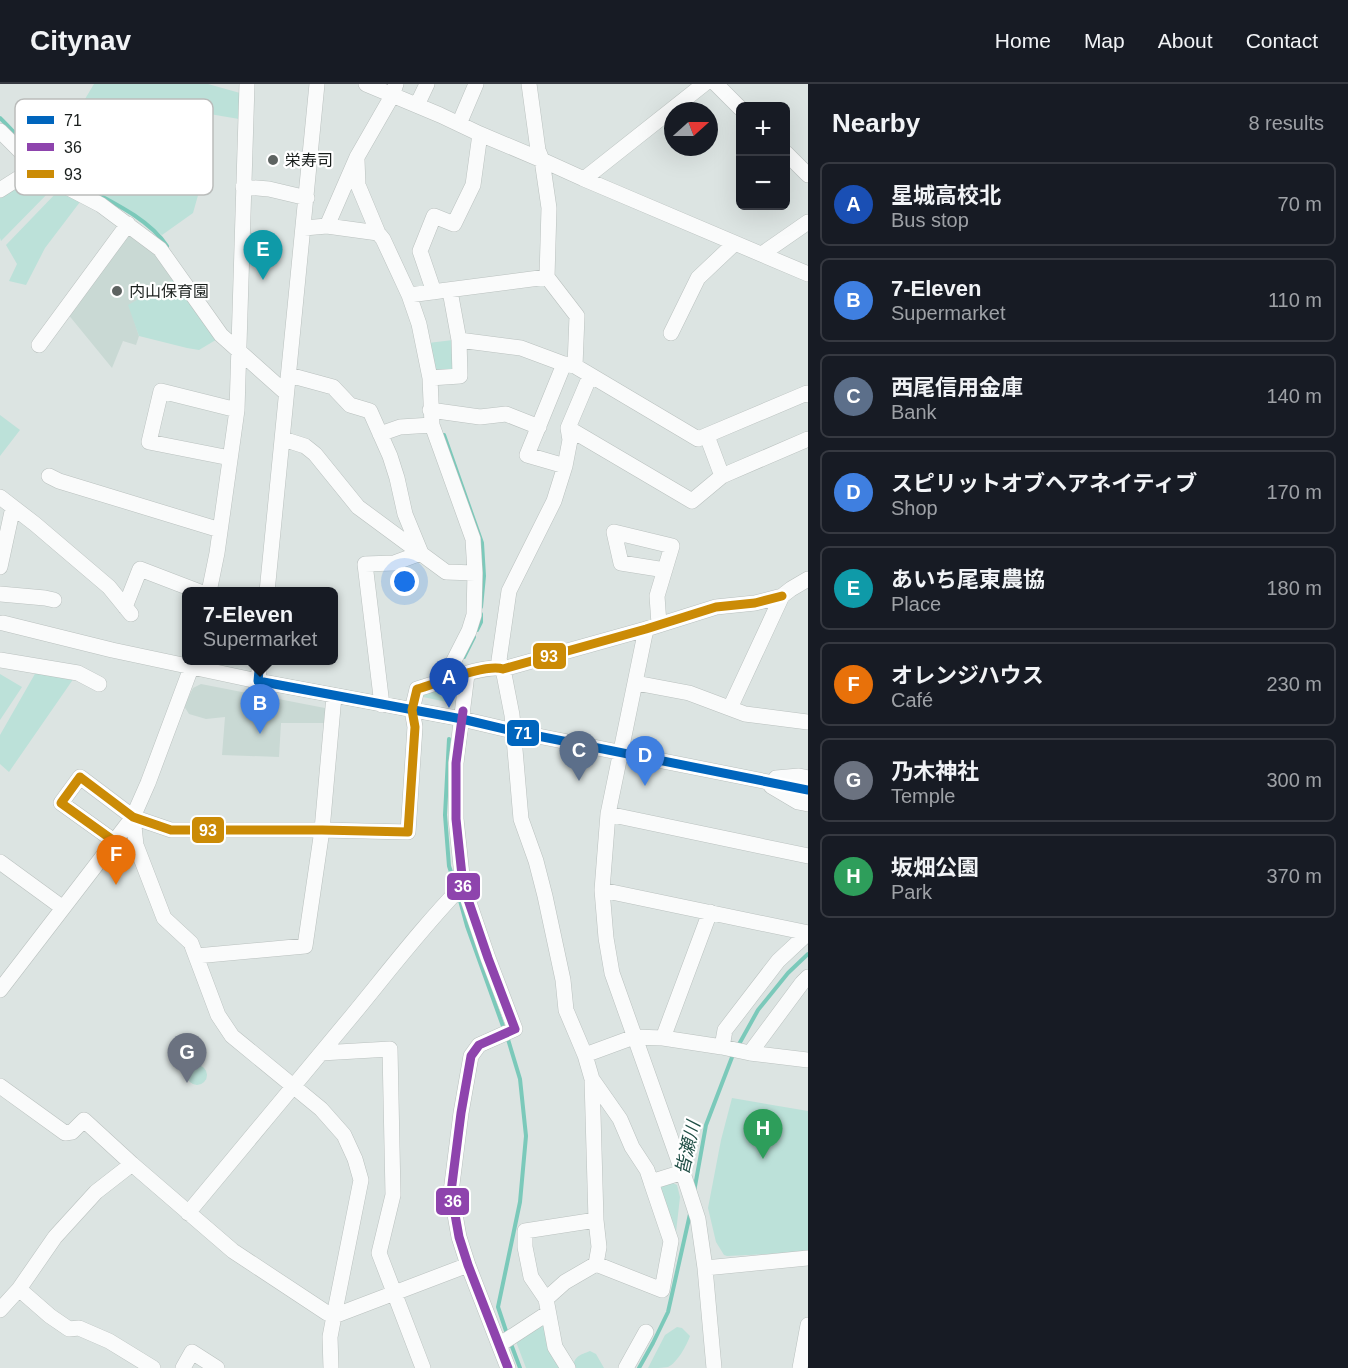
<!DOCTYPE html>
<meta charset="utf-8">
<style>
:root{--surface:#171b24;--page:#20242c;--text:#f1f3f6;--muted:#9ea1a6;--line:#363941;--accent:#0b8043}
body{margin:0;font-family:Helvetica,"Noto Sans JP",sans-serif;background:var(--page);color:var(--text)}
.controls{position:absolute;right:18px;top:18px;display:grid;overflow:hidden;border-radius:9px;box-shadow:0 6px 24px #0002}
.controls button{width:54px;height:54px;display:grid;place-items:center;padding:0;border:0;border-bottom:2px solid var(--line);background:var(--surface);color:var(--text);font:30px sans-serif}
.compass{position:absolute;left:664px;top:18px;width:54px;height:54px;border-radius:50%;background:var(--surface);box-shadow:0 6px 24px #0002;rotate:69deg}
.you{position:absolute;left:405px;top:498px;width:21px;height:21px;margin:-15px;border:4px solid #fff;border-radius:50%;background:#1a73e8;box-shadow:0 0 0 9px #1a73e833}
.badge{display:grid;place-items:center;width:39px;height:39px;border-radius:50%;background:var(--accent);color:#fff;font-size:20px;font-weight:700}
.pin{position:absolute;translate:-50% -50px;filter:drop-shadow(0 2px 3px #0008)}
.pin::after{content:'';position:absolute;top:32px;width:21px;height:18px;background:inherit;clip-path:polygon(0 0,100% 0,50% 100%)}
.popup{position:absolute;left:182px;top:503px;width:156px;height:78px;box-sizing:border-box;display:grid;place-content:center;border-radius:9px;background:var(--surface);filter:drop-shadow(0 2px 4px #0005);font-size:20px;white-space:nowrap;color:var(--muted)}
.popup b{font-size:22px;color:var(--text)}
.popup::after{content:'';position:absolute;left:50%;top:100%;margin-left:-12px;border:12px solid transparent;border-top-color:var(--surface)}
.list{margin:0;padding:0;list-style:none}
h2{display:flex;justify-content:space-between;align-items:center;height:78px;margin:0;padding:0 24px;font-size:26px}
h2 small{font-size:20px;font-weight:400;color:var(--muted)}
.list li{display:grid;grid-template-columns:39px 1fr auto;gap:18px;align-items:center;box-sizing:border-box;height:84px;margin:0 12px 12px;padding:0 12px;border:2px solid var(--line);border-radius:9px}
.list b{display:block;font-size:22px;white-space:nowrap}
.list p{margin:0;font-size:20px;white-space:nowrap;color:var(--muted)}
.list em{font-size:20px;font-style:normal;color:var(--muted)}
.map{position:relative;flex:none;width:808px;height:1284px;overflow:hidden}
header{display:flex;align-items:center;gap:36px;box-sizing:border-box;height:84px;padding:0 30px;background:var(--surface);border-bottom:2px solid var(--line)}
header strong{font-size:28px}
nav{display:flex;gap:33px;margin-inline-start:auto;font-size:21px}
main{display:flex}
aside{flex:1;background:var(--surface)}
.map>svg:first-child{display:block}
.built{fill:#c9d9d4}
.green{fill:#bce1d9}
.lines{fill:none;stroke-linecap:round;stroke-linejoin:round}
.stream{stroke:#7bc9ba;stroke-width:4}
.minor-casing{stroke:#bac1bf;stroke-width:16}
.minor{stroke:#fafbfb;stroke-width:15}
.bus-1-casing{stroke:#fff;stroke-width:14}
.bus-2-casing{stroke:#fff;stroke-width:14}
.bus-3-casing{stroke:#fff;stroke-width:14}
.bus-1{stroke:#0065bd;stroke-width:9}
.bus-2{stroke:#8e44ad;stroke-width:9}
.bus-3{stroke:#cb8b06;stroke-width:9}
.poi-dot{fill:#5d6361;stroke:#fff;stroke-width:2}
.labels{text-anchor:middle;stroke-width:4.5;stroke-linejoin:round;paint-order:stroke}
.poi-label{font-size:16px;fill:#191e1c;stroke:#fff;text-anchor:start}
.water-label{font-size:18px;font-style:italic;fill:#204f46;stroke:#fff}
.key{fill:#fff;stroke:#babcbb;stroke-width:1.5}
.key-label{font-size:16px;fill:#191e1c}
.line-badge{stroke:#fff;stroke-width:2}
.badge-label{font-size:16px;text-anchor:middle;font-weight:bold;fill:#fff}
</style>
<header>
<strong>Citynav</strong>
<nav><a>Home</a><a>Map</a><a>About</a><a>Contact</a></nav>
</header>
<main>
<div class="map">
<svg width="808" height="1284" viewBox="0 0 808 1284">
<rect width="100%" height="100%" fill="#dce4e2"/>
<path class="built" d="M134,147l24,22 18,25 -47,27 10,31 -3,9 -13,-4 -11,27 -45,-55 57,-80z
M201,600l129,25 -2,14h-47l-2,34 -57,-2 3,-38 -19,2 -17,-5 -5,-8 9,-18z"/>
<path class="green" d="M94,0h114l32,9 -1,26 -47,-8 -17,26 11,18 20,12 -13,46 -31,22 -32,-24 -68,-40 -26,-19 26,-31 20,-17z
M34,91l20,8 -1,5 -52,53 -1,-3v-41z
M59,106l24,8 -38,50 -19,37 -17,-4 8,-17 -11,-19z
M176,194l43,60 -20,12 -12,-2 -48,-12 -11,-31z
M453,256l1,31 -19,2 -7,-30z
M0,331l20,15 -20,26z
M36,588l38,6 -65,94 -9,-8v-29z
M0,590l22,13 -22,33z
M450,600l-3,18 -24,-5 -2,-3z
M187 991a10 10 0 1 1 20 0a10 10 0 1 1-20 0Z
M732,1014l76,13v141l-81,4 -3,-1 -8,-13 -8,-34 13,-68z
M671,1098l6,3 3,12 -5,44 -16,-47 2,-9z
M542,1236l20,48h-36l-11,-29z
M677,1243l5,1 8,8c-3,9 -13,27 -22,31 -5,1 -14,1 -20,1l17,-33z
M590,1267l6,3 8,14h-31c1,-12 7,-13 17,-17z"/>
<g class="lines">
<path class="stream" d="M0,34c19,19 38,41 61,56 34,21 84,39 106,72
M444,351l38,108 2,33 -3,31
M477,546l4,-8v-8
M464,573l10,-20
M449,655l-4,76 4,51 7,21
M459,813l8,29 37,103
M507,952l13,43 6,57 -6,66 -22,105 9,27
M738,962l20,-36 30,-37 20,-19
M694,1108l12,-67 28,-73
M511,1260l9,24
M639,1284l14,-25 15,-31 22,-98"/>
<g class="minor-casing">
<path id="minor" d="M366,0l74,31 40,19 62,26 42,19 224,95
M529,0l9,66 4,10 7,48 -2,69 30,39 -2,50
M716,0l24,24
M417,21l10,-21
M459,40l17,-40
M0,47l36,36 25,17 40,21 59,44 61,86 65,58
M786,69l22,22
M357,76l1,25 20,48
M584,95l120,-95
M243,103l26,2 38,9
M0,106l36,-23
M327,142l30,-69 35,-61 4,-12
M304,144l23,-2 51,7 5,6 26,56 10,29 11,54 2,47 41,114 2,34 -1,42 -5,16 -26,51
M762,170l46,-32
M450,207l9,49
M434,208l-14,-41 14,-35 20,8 19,-39 7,-51
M409,211l138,-18
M671,249l27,-55 37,-35
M39,261l89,-121
M564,280l-37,91 38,11
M289,291l44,12 17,18 20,6 20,45 7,22 8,36 16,39 -27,10 -29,1 17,141
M590,292l-22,52 2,12 -5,26 -11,35 -45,90 -10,69 4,9 9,46 9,104 15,42 9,35 18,84 3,30 19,45 7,24 28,40 12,28 15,23 4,12 32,-10
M430,294l30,-2 -1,-36 62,8 43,16 11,2 123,73 109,-46 1,2
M430,326l50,7 26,-3 33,13
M568,344l124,73 30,-25 86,-37
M380,350l20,-7 32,-2
M707,352l15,40
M283,355l22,7 10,8 43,53 88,65 29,1
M230,374l-81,-16 12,-51 76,19
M49,392l10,5 161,49
M0,413l35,27 74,63 22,27
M0,483l13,-60
M209,508l8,-39 20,-143 10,-326
M267,508l50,-508
M0,510l45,4 9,2
M125,523l15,-38 60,23
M3,539l109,27 146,31
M659,540l-2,-28 15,-50 -58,-14 7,31 44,7
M646,545l-38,185 -6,76 4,48 6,35 71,200 15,46 7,49 9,100
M0,576l78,13 21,11
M260,576l-2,21 204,38 51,12 295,59
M467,590l-11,89v56l7,66 25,73 27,71 -36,16 -8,11 -10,57 -10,79 8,45 9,28 40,103
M636,599l53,10 56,21 63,8
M730,624l52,-112 9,-7 17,-10
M776,694l23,-2 9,2
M771,702l27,16 10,2
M608,730l200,42
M133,733l3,28 28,73 27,25 27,72 14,21 89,73 23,26 11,24 6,21 -27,136 -4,21 1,31
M114,757l-53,-38 19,-26 53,40 38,13h151l86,2 7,-105 -3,-17 5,-21c19,-5 69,-26 86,-20l143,-40 70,-22 39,-4 27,-7
M0,778l63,46
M602,806l206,43
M196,872l109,-10 17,-116 12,-134
M0,906l133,-173 15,-34 46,-123
M663,954l47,-126
M722,963l3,-17 53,-69 30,-28
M321,969l69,-4 3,146 -14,58 44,115
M750,969l52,-70 6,-6
M585,971l49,-18 29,1 59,9 28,6 58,7
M592,995l4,141
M0,1002l65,47 7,-1 12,-12 48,44 101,87 94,62 7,3 134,-51
M188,1129c54,-65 109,-131 163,-196 37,-45 72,-91 112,-132
M596,1180l66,26 9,-49 -20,-59
M705,1184l103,-10
M19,1205l31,27 19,13 10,-1 30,13 44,27
M546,1215l19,-17 31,-18 3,-17 -3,-27 -71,11v16l6,30 15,22 9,48 13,21
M0,1226l19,-21 36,-52 41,-45 36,-28
M499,1261l49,-32
M183,1284l9,-16 25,16
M626,1284l20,-36
M800,1284l8,-43"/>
</g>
<use href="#minor" class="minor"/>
<g class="bus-1-casing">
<path id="bus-1" d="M260,576l-2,21 204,38 51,12 295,59"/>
</g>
<g class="bus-2-casing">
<path id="bus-2" d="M463,627l-7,52v56l7,66 25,73 27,71 -36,16 -8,11 -10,57 -10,79 8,45 9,28 40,103"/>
</g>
<g class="bus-3-casing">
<path id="bus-3" d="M114,757l-53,-38 19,-26 53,40 38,13h151l86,2 7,-105 -3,-17 5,-21c19,-5 69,-26 86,-20l143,-40 70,-22 39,-4 27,-7"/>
</g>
<use href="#bus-1" class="bus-1"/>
<use href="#bus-2" class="bus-2"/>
<use href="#bus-3" class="bus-3"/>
</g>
<g class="poi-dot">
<circle cx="273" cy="76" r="6"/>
<circle cx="117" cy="207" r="6"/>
</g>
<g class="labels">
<g class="poi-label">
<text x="285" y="82">栄寿司</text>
<text x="129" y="213">内山保育園</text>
</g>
<g class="water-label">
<text transform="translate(688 1064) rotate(-77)" y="6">皆瀬川</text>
</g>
</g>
<rect x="15" y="15" width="198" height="96" rx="9" class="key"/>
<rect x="27" y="32" width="27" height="8" fill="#0065bd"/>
<rect x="27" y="59" width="27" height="8" fill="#8e44ad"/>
<rect x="27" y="86" width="27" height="8" fill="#cb8b06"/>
<g class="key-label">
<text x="64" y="42">71</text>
<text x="64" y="69">36</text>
<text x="64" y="96">93</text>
</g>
<g class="line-badge">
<rect x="532" y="558" width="35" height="28" rx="6" fill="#cb8b06"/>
<rect x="506" y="635" width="34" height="28" rx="6" fill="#0065bd"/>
<rect x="191" y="732" width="34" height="28" rx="6" fill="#cb8b06"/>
<rect x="446" y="788" width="35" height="29" rx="6" fill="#8e44ad"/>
<rect x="435" y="1103" width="35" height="29" rx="6" fill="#8e44ad"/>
</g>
<g class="badge-label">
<text x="549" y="578">93</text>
<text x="523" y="655">71</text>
<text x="208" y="752">93</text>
<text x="463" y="808">36</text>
<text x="453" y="1123">36</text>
</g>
</svg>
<div class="controls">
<button>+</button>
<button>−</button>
</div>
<svg class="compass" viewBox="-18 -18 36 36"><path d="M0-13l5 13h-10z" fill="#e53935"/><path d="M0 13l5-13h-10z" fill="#9ea1a6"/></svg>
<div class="you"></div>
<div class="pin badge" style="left:449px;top:624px;background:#1a4fb4">A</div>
<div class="pin badge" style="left:260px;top:650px;background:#3f7fe0">B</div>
<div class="popup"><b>7-Eleven</b>Supermarket</div>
<div class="pin badge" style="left:579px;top:697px;background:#5c6f8a">C</div>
<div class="pin badge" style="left:645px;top:702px;background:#3f7fe0">D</div>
<div class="pin badge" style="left:263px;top:196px;background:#0f9aa8">E</div>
<div class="pin badge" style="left:116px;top:801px;background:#e8710a">F</div>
<div class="pin badge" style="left:187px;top:999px;background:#6b7280">G</div>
<div class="pin badge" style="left:763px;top:1075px;background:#2e9e5b">H</div>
</div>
<aside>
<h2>Nearby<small>8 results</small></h2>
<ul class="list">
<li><span class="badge" style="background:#1a4fb4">A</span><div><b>星城高校北</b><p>Bus stop</p></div><em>70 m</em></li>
<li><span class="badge" style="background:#3f7fe0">B</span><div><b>7-Eleven</b><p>Supermarket</p></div><em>110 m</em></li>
<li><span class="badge" style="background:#5c6f8a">C</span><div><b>西尾信用金庫</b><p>Bank</p></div><em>140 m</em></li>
<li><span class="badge" style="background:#3f7fe0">D</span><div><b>スピリットオブヘアネイティブ</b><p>Shop</p></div><em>170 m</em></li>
<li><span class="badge" style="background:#0f9aa8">E</span><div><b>あいち尾東農協</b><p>Place</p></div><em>180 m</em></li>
<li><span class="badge" style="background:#e8710a">F</span><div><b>オレンジハウス</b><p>Café</p></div><em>230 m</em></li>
<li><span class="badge" style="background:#6b7280">G</span><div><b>乃木神社</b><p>Temple</p></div><em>300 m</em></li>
<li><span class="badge" style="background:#2e9e5b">H</span><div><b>坂畑公園</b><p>Park</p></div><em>370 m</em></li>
</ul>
</aside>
</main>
